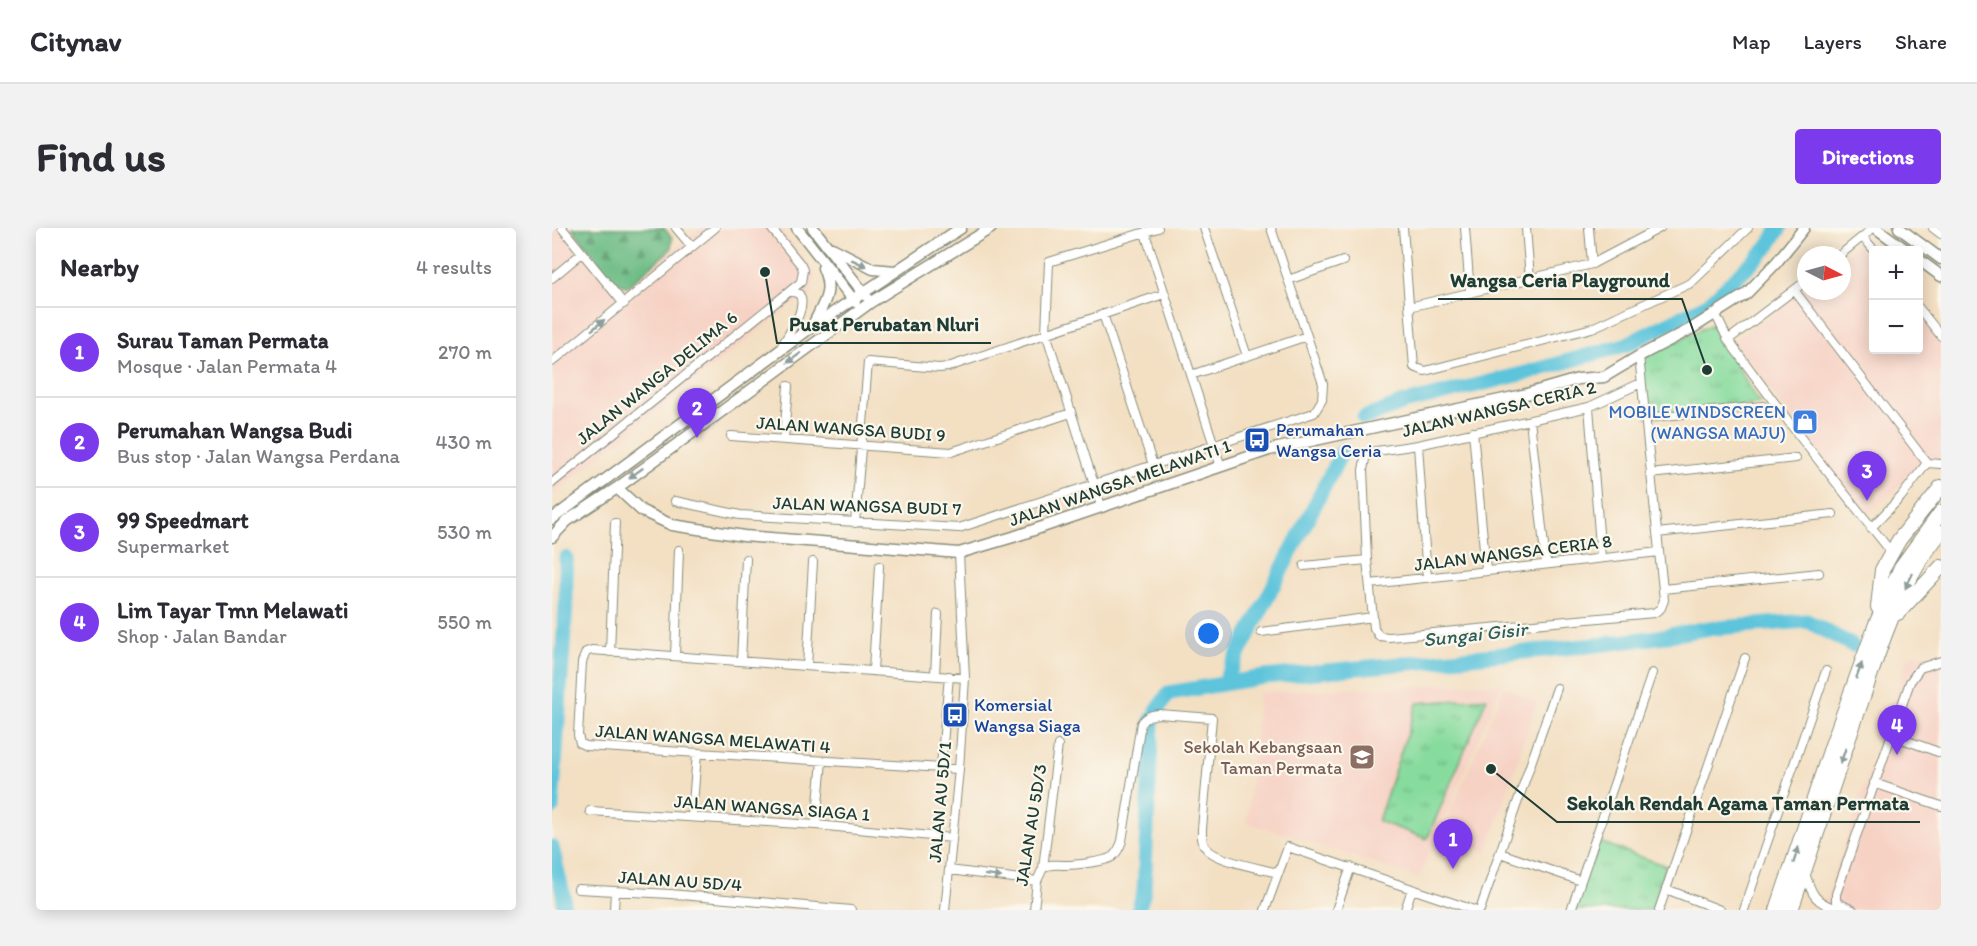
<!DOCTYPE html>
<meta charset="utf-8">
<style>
:root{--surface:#fff;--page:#f2f2f3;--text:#2b2b33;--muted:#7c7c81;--line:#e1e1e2;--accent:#7c3aed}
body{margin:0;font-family:Itim,sans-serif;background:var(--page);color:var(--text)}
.controls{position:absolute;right:18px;top:18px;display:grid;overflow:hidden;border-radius:6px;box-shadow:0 3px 15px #0003}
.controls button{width:54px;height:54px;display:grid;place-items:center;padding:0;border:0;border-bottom:2px solid var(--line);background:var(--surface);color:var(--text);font:30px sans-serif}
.compass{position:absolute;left:1245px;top:18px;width:54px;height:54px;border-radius:50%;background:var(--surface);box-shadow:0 3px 15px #0003;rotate:96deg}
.you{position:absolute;left:657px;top:406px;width:21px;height:21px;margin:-15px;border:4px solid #fff;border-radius:50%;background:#1a73e8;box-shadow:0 0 0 9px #1a73e833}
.badge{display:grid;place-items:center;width:39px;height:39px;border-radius:50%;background:var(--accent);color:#fff;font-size:20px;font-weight:700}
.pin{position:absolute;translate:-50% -50px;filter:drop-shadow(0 2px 3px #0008)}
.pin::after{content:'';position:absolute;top:32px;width:21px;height:18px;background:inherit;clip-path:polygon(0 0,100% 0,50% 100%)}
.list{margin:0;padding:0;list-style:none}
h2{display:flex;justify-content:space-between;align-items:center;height:78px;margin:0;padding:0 24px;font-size:26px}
h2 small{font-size:20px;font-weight:400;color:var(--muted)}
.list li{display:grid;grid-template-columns:39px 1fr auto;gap:18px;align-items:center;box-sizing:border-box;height:90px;padding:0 24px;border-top:2px solid var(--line)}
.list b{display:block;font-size:22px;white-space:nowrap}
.list p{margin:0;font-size:20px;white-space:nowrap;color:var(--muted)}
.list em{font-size:20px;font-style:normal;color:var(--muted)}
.map{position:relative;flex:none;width:1389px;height:682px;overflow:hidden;border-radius:6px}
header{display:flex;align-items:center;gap:36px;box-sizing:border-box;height:84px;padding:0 30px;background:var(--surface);border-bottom:2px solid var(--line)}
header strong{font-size:28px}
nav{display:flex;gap:33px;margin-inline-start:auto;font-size:21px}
.intro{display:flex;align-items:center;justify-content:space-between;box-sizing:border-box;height:144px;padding:0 36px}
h1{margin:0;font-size:42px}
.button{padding:15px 27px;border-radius:6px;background:var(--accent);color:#fff;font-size:21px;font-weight:700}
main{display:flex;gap:36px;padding:0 36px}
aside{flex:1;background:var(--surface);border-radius:6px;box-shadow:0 3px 15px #0003}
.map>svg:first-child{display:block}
.built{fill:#f6d2c4}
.forest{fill:url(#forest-firs);stroke:#467c5c;stroke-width:1.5}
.park{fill:url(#park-tufts);stroke:#528c68;stroke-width:1.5}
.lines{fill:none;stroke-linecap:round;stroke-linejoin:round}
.river{stroke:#5dc4db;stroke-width:15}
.street-casing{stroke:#898e7b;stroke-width:10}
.secondary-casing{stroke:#898e7b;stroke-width:13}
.highway-casing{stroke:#898e7b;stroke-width:16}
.street{stroke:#fff;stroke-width:8}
.secondary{stroke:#fff;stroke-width:10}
.highway{stroke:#fff;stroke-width:14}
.oneway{fill:#8f9e9a}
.labels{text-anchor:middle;stroke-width:4.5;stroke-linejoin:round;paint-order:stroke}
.street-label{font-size:18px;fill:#1f3d34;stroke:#fbf7ec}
.shop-label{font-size:18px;fill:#366cbe;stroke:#fbf7ec;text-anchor:end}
.transit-label{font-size:18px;fill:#164399;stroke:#fbf7ec;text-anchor:start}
.education-label{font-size:18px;fill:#785e54;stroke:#fbf7ec;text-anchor:end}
.water-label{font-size:20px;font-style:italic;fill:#2e5f5e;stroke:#fbf7ec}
.leader{fill:none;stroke:#1f3d34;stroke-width:2}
.callout-dot{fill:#1f3d34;stroke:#fbf7ec;stroke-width:2}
.callout-label{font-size:20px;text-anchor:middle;font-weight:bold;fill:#1f3d34;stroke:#fbf7ec;stroke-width:4.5;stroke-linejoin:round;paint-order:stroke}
</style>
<header>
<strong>Citynav</strong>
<nav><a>Map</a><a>Layers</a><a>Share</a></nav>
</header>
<div class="intro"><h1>Find us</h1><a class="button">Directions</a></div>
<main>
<aside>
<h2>Nearby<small>4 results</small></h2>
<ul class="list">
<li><span class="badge">1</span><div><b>Surau Taman Permata</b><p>Mosque · Jalan Permata 4</p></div><em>270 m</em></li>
<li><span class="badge">2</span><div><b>Perumahan Wangsa Budi</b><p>Bus stop · Jalan Wangsa Perdana</p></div><em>430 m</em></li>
<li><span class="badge">3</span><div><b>99 Speedmart</b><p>Supermarket</p></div><em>530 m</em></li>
<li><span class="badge">4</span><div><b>Lim Tayar Tmn Melawati</b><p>Shop · Jalan Bandar</p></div><em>550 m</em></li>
</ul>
</aside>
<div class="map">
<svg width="1389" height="682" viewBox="0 0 1389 682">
<defs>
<pattern id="forest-firs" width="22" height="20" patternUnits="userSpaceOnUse" patternTransform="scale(1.5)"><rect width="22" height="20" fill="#6cbb84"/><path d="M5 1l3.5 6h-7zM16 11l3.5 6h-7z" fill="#58996d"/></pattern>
<pattern id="park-tufts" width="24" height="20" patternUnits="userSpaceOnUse" patternTransform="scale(1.5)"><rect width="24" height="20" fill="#86db9d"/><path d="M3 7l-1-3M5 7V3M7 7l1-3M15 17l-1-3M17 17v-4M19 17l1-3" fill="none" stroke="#6db381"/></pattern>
</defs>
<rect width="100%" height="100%" fill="#fbf7ec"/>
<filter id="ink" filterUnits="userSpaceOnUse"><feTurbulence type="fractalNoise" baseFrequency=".0167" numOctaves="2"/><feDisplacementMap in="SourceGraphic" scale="12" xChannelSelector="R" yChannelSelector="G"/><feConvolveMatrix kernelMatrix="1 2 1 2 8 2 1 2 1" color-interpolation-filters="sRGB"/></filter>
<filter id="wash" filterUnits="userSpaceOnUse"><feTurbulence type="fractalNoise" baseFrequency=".008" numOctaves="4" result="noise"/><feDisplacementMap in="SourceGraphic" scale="24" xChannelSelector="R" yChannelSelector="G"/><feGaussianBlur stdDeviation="1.35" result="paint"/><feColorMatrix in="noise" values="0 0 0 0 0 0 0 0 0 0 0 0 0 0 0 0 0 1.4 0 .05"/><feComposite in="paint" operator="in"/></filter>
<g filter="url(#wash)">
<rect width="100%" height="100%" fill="#f3dfc2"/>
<path class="built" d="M0,0h15l54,66 78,-66h81l35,47 -4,22 -20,8 -239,190z
M1311,13l10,14 1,95h44l1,-37 22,29v119l-12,-1 -63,56 -133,-175 73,-56v6h36v-34z
M1389,424v258h-119l87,-255z
M950,455l-83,195 -172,-56 12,-130z
M952,459l33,15 -50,150 -48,-15z"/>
<path class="forest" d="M20,0h92l8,10 -1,11 -44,38 -14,-7z"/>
<path class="park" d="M1160,96l48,80 -114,13 -7,-57z
M935,470l-60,141 -49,-18 39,-118z
M1045,613l69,25 -15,44h-78z"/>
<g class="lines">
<path class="river" d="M812,190l40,-15 122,-30 99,-28 83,-41 58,-55 14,-21
M671,456l120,-234
M605,482l12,-17 95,-16 333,-32 61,-8 46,-8 103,-8 45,24
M0,580l14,-203v-47
M0,619l12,51 -1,12
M586,682l6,-18 8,-173"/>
</g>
</g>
<g filter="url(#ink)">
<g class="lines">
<g class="street-casing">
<path id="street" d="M10,0l62,76
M124,0l16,19
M652,0l43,128
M851,0l11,139 11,4 167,-43 99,-45 57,-55
M913,0l5,65
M974,0l4,51
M1037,0l3,36
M1381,0l8,6
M593,5l76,234
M1311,9l11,13
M1288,27l33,-27
M0,50l30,-25
M736,52l55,-19
M1242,62l133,173
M857,79l183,-43 68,-36
M1366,79l23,29
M1163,85l13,27 72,97 92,116
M551,86l50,151
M1176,112l78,-59
M228,121c7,-14 29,-41 19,-55l-8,-3
M1087,128l25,244 -3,8 -7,5 -265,24 -10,-1 -5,-8 -7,-68 -4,-90 2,-11 5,-7 48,-7 171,-38 52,-24
M0,134l163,-134
M639,147l116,-39
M1037,179l12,151
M1092,190l119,-12
M978,192l16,144
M921,204l13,138
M179,208l220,16 120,-39
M232,211l4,-53
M866,217l9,133
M1375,235l14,1
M1098,246l146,-16
M0,255l249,-201 2,-12 -2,-5 -30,-37
M123,273l65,14 219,13 355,-115 8,-13 1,-16 -52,-156
M549,278l-55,-173 3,-71 109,-34
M303,295l13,-161 71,6 9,-1 216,-73
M1319,300l30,-31 26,-34
M1105,305l176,-19
M752,338l63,-6
M818,356l289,-32
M1111,361l156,-16
M709,404l112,-15
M58,424l5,-129
M123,428l4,-106
M189,433l5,-102
M255,438l6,-104
M321,443l6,-105
M383,447l3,-61
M1339,507l50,18
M389,539l8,-91
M407,541l-373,-23 -6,-3 -2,-8 4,-73 4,-10 6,-2 373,28
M1322,555l67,23
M38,583l226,14 136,13
M140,589l5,-64
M264,597l6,-64
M948,625l81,28
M491,640c7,-5 14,-3 22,-3 10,0 39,-3 47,-8 5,-4 8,-10 10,-16l19,-118c5,-7 10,-8 18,-9l53,4 -10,111c0,7 -1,13 4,19 10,13 54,20 72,25
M397,642l88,11
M1253,645c7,23 10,29 34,37
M26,661l92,5 181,16
M1114,661l54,21
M62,682l1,-19
M393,682l14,-141 6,-91 -6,-125
M482,682l3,-29 6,-13 15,-123
M713,682l23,-63 186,63
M784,682l15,-43
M853,682l7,-21
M928,682l77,-222
M1019,682l81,-237
M1107,682l86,-252
M1192,682l82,-239
M1301,682l-17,-8v-8l74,-212 10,-14 21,-7"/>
</g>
<g class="secondary-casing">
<path id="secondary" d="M245,0l58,74
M261,0l53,68
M1324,0l30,22
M1347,0l42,31
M280,20l41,21 22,2
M1366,31l23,17
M261,97c10,-21 21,-33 10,-57
M65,260l25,23 30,14 72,11 215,17 54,-16 256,-87 254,-55 55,-16 26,-2 35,-21 52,-27 55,-35 30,-31 28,-35
M0,291l261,-193 148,-98
M0,309l15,-16 50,-33 254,-186 120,-74"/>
</g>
<g class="highway-casing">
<path id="highway" d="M1326,379l4,-37 17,-30 42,-53
M1346,385l43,-46
M1225,682l55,-165 44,-121 25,-57 40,-55
M1239,682c21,-62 42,-125 63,-187 23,-65 42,-137 87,-191"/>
</g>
<use href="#street" class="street"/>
<use href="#secondary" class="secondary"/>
<use href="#highway" class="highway"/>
</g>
<defs><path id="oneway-solid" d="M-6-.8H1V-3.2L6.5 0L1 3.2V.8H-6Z" transform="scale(1.5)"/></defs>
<g class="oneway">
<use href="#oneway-solid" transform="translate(307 35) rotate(25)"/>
<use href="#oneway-solid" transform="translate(46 97) rotate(-39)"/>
<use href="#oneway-solid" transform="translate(242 130) rotate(144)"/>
<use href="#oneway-solid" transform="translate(84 245) rotate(144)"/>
<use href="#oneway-solid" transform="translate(1357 353) rotate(116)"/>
<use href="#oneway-solid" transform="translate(1307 443) rotate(-70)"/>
<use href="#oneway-solid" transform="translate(1291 528) rotate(109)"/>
<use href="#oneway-solid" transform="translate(1244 627) rotate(-72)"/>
<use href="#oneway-solid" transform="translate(441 648) rotate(7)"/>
</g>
</g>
<defs>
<g id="shop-square" transform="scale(1.35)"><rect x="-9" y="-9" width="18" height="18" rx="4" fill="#3f7fe0" stroke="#fbf7ec"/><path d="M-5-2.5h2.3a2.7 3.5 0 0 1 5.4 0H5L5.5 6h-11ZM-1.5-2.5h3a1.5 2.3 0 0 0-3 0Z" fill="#fff"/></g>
<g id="bus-square" transform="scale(1.35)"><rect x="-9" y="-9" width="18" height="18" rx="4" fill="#1a4fb4" stroke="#fbf7ec"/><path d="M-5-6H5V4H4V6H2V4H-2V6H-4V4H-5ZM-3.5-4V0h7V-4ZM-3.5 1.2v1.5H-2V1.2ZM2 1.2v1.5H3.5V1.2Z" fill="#fff"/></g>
<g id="school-square" transform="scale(1.35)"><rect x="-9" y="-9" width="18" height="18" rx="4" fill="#8d6e63" stroke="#fbf7ec"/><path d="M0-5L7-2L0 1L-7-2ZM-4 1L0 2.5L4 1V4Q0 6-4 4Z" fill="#fff"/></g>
</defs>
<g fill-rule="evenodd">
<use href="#shop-square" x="1253" y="194"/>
<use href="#bus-square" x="705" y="212"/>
<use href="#bus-square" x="403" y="487"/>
<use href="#school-square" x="810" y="529"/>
</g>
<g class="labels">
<g class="street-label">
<text transform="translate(105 150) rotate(-39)" y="6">JALAN WANGA DELIMA 6</text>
<text transform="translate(947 181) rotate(-13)" y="6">JALAN WANGSA CERIA 2</text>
<text transform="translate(299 201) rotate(4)" y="6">JALAN WANGSA BUDI 9</text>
<text transform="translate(568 255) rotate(-19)" y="6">JALAN WANGSA MELAWATI 1</text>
<text transform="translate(315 278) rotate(2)" y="6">JALAN WANGSA BUDI 7</text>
<text transform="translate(961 325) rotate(-7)" y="6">JALAN WANGSA CERIA 8</text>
<text transform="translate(161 511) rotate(4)" y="6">JALAN WANGSA MELAWATI 4</text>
<text transform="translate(388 574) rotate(-85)" y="6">JALAN AU 5D/1</text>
<text transform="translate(220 580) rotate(4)" y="6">JALAN WANGSA SIAGA 1</text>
<text transform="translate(479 597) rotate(-81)" y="6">JALAN AU 5D/3</text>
<text transform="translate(128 653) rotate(4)" y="6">JALAN AU 5D/4</text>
</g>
<g class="shop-label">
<text x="1234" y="190">MOBILE WINDSCREEN<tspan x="1234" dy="21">(WANGSA MAJU)</tspan></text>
</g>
<g class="transit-label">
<text x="724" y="208">Perumahan<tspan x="724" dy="21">Wangsa Ceria</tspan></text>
<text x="422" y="483">Komersial<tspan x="422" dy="21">Wangsa Siaga</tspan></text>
</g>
<g class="education-label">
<text x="790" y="525">Sekolah Kebangsaan<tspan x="790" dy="21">Taman Permata</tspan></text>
</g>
<g class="water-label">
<text transform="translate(923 406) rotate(-6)" y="7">Sungai Gisir</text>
</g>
</g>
<path class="leader" d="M1155 142L1130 71H886M213 44L225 115H439M939 541L1005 594H1368"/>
<g class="callout-dot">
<circle cx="1155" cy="142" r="6"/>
<circle cx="213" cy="44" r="6"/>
<circle cx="939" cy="541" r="6"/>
</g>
<g class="callout-label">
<text x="1008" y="59">Wangsa Ceria Playground</text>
<text x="332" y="103">Pusat Perubatan Nluri</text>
<text x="1186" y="582">Sekolah Rendah Agama Taman Permata</text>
</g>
</svg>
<div class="controls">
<button>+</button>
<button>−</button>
</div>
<svg class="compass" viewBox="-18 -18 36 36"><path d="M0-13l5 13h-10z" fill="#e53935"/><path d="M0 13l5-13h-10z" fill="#7c7c81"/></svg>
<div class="you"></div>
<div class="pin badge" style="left:901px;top:641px">1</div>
<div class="pin badge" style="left:145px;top:210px">2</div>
<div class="pin badge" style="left:1315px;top:273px">3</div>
<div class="pin badge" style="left:1345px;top:527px">4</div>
</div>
</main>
